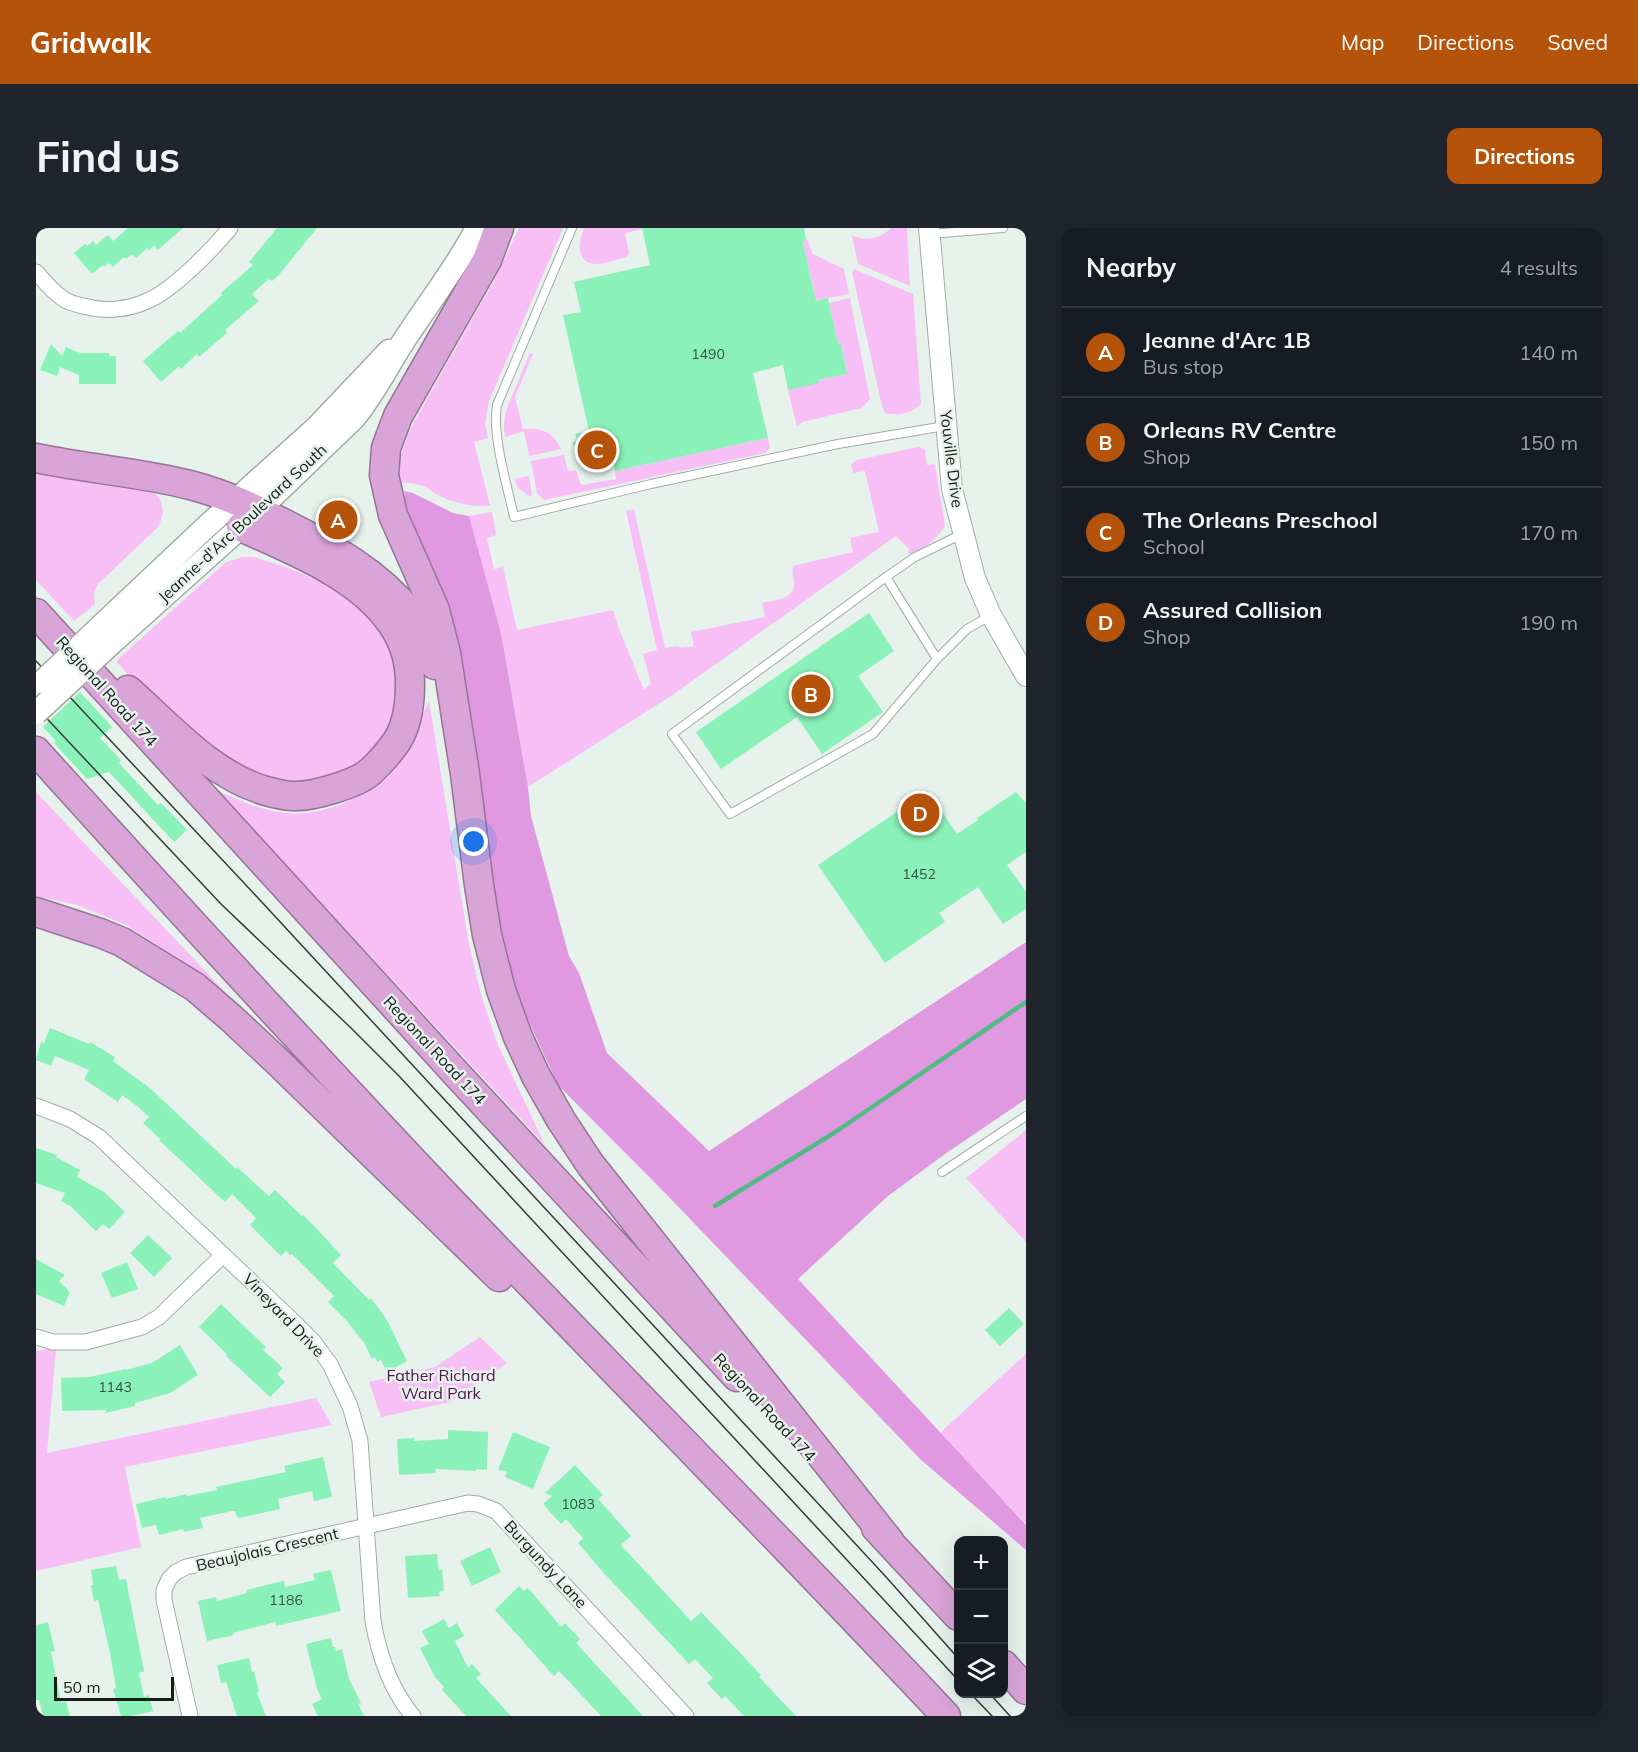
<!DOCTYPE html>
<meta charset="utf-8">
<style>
:root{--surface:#171b24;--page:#20242c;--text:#f1f3f6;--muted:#9ea1a6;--line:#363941;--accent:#b45309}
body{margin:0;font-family:Mulish,sans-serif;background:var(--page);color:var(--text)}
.controls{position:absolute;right:18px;bottom:18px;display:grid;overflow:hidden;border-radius:12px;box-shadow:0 6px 24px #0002}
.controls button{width:54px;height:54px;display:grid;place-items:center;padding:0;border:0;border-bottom:2px solid var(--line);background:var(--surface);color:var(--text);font:30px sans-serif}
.scale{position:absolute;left:18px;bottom:15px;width:120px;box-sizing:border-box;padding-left:6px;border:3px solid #171c19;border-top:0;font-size:16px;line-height:21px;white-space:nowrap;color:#171c19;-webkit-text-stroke:4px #e6f2eb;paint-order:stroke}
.you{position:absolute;left:438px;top:614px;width:21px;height:21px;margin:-15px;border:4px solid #fff;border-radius:50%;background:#1a73e8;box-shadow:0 0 0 9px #1a73e833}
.badge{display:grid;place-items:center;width:39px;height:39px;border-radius:50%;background:var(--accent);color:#fff;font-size:20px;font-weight:700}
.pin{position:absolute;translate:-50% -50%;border:3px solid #fff;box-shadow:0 2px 6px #0006}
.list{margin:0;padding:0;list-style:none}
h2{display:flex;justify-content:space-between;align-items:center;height:78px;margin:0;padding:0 24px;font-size:26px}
h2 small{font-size:20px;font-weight:400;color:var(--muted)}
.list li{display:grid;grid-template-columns:39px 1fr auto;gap:18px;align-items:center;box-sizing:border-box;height:90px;padding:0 24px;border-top:2px solid var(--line)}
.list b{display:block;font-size:22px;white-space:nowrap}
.list p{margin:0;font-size:20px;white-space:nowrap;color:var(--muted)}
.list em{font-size:20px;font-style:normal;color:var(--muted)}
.icon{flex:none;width:33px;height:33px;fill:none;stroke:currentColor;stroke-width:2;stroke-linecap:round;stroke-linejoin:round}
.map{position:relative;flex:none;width:990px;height:1488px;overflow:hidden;border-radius:12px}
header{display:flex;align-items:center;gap:36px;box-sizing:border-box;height:84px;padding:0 30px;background:var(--accent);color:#fff}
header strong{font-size:28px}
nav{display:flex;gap:33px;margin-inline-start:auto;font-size:21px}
.intro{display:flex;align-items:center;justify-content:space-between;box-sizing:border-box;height:144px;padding:0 36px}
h1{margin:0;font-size:42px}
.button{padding:15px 27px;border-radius:12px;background:var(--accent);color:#fff;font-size:21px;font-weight:700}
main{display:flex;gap:36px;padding:0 36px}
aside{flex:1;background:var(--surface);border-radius:12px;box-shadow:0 6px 24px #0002}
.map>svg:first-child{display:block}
.green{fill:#f8bff7}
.forest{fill:#e099e0}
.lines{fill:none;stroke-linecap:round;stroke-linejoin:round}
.stream{stroke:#52bb85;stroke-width:4.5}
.building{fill:#8af1b8}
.service-casing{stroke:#a1aca5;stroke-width:10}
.minor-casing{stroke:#a1aca5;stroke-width:17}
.tertiary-casing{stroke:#a1aca5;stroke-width:22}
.secondary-casing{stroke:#a1aca5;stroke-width:25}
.motorway-casing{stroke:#957495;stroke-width:31}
.service{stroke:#fff;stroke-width:8}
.minor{stroke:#fff;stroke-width:15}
.tertiary{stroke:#fff;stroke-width:20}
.secondary{stroke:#fff;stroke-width:22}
.motorway{stroke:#d9a4d8;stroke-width:28}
.tram{stroke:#353b37;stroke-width:1.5}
.secondary-bridge-casing{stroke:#a1aca5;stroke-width:25;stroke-linecap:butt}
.secondary-bridge{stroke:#fff;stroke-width:22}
.labels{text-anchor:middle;stroke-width:5;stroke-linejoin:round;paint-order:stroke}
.number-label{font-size:14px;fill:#345141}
.street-label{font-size:16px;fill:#171c19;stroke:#e6f2eb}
.park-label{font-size:16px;fill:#521253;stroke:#e6f2eb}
</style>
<header>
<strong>Gridwalk</strong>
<nav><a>Map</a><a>Directions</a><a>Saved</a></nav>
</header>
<div class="intro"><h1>Find us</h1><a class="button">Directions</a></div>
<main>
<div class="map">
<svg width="990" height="1488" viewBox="0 0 990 1488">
<rect width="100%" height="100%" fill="#e6f2eb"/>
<path class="green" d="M483,0h44l-74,173 -4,23 3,14 -14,4 16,63c-18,3 -36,-2 -52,-10 -5,-2 -8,-6 -13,-8 -7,-3 -16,-4 -24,-5 -5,-22 4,-40 13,-60l81,-143z
M548,0h58v1l-17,4 4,20 -2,4c-9,2 -19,6 -28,7 -24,1 -21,-21 -15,-36z
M855,0h16l3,58 -52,-22 -6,-28c15,5 28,3 39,-8z
M770,11h1l6,15 31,15 5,25 -39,8 5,-7 -12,-52z
M818,41l59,25 8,110c-11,10 -22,12 -36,9l-3,-7 -30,-134z
M814,70l20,101 -8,9 -60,14 -5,5 -9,-37 30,-10 29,-7 -6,-30 -3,1 -9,-41z
M494,125l3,1 -18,43 8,32c18,-1 30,2 38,20l-32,7 -5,-25 -19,6c-2,-10 -1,-19 2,-29z
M732,210l2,10 -5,5 -221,47 -7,-7 -6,-32 33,-6 4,16 8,-1 5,15 35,-6 -1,-8z
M882,219l7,2 2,16 8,-1 10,62c-7,11 -23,27 -37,28l1,-5 -13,-13 -225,160 -143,91 -27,-154 -32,-117 23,-4 4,23 -9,3 7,31 9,-2 14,63 96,-20 6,19 25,61 7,-7 -8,-29 14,-4 -31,-139 8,-2 31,139 13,-2 4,2 12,-2 -3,-14 74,-15 -3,-14c14,-3 34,-4 32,-22 -1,-6 -2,-10 -1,-15l60,-14 -3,-14 29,-6 -14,-61 -12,2 -2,-9 6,-4z
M0,240l112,20c15,10 19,22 10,39l-60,57 -4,8 1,12 -21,17 -38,-41z
M493,248l3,18 -1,3 -12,-8 -5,-10z
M207,329h10l30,9 40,16 23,16 21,18 18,20 10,22 3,23 -2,25 -13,32 -18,21 -23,15 -24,9 -53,1 -108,-76 -41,-47 110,-99z
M393,473l39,238 12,52 17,52 48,102 -328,-355c51,25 87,34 140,7 13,-6 27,-14 37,-27 15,-21 24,-45 35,-69z
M0,564l209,221 -58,-49 -61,-39 -49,-20 -41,-9z
M990,902v112l-60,-64z
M444,1109l27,26 -57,39 -69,15 -12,-35 66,-15z
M20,1120l-9,105 269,-55 16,27 -207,42 16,80 -105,24v-220z
M990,1126v170l-86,-91z"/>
<path class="forest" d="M368,263l9,2 40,20 16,3 32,117 27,154 3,29 38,140 10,17 28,80 102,98 317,-209v157l-81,55 -57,42 -90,83 228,246v25l-106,-91 -251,-262 -111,-112 -48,-104 -98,-449 -10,-33 3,-3z"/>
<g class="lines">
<path class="stream" d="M679,978l119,-73 192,-131"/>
</g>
<path class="building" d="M92,0h55l-25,22 -4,-5 -5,6 -2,-3 -11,10 -4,-4 -6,5 -2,-2 -11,10 -4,-4 -5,4 -1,-2 -11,9 -18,-21 11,-9 2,2 6,-5 3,4 12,-10 5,6z
M241,0h40l-39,48 -6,5 -3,-2 -17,15 7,7 -34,29 2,3 -28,24 -2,-3 -16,15 -2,-3 -18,16 -18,-21 35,-30 2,2 42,-38 -1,-2 32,-28 -4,-3z
M606,0h162l2,11 -3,4 13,58 12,-3 10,46 3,-1 6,31 -29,6 1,3 -31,7 -5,-25 -30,8 15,65 -153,33 -3,-11 -29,7 -5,-19 -6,-4 5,-5 -2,-5 14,-3 -26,-116 18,-3 -7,-30 76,-17z
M15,116l11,12 4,-9 14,6h29v3h7v28h-37v-9l-19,-8 -3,9 -17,-6z
M833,385l25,38 -36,25 25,36 -61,42 -25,-37 -76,52 -25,-37z
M44,464l32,35 -12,11 21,22 -2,3 39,42 3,-2 26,27 -13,12 -65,-70 -22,7 -33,-36 2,-2 -13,-14z
M892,563l29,43 21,-14 -1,-2 39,-26 10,11v49l-19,13 19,27v17l-23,15 -25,-37 -39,26 6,9 -60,41 -67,-98z
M14,800l39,16 1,-2 25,15 -2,4 38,28 85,80 1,-2 32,29 6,-6 27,26 1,-1 13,13 25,27 -8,8 36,37 2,-2 16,22 20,41 -20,11 -6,-12 -4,2 -2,-5 -3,2 -7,-15 -19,-24 -18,-18 6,-6 -42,-42 -2,1 -4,-4 -5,5 -31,-31 6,-7 -24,-24 -7,8 -66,-62 1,-1 -17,-16 6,-6 -12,-11 -15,-11 -4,7 -34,-23 5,-9 -34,-14 -4,10 -15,-6 5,-18 3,1z
M0,920l21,7 -1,2 24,13 -3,7 27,15 21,20 -16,17 -6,-5 -7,7 -26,-25 -9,-5 4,-8 -29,-10z
M112,1007l24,23 -18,19 -24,-24z
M0,1031l29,16 -6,6 11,11 -6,14 -28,-12z
M91,1034l11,27 -26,9 -11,-25z
M185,1076l45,43 -3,3 20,18 -6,6 8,8 -15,15 -44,-41 1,-2 -28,-27z
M973,1080l15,16 -24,22 -15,-16z
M144,1117l18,30 -28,18 -35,10v3l-29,7v-3l-44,1 -1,-33 29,-1 36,-8v1l26,-7z
M412,1202l40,2 -1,38 -11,-1v2l-41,-2 1,4 -37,2 -2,-36 17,-1v3l34,-2z
M477,1204l37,15 -17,42 -28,-12 2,-6 -9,-1z
M287,1229l9,40 -18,4 -2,-10 -34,8 2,10 -41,9 -2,-1 -2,-6h-3l-32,7 3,10 -19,4 -1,-3 -24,6 -3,-10 -14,3 -6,-24 30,-7v2l21,-5v2l30,-6 -1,-3 70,-15 -2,-6z
M539,1237l28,30 -5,4 33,37 -10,9 70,76 10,-9 60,63 -2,2 37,39h-52l-19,-20 -3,3 -15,-16 6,-5 -18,-19 -6,5 -87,-93 -24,-28 5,-5 -17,-19 -5,5 -18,-20 9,-8 -7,-3z
M454,1319l11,25 -29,14 -12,-25z
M401,1326l2,17 3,-2 2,22 -5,1 1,4 -32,2 -3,-42z
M80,1338l3,14 7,-1 18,92 -5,2 5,24 5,-2 4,16 -22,5h-10l-3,-10 -5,-17 3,-1 -6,-35 -12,-53 -4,1 -3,-16h2l-2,-15z
M295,1342l10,41 -65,15 -1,-4 -42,11 1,2 -27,6 -9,-40 18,-4 1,4 30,-8 -1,-3 38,-9 1,6 30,-7 -2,-6z
M483,1358l5,5 3,-3 4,3 30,36 4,-4 15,16 -4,4 67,73h-42l-42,-45 -5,5 -59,-66z
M408,1391l5,9 8,-5 7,13 -9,5 13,27 4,-4 9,10 -5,4 35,38h-45l-24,-26 2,-3 -9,-10 -15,-29 9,-4 -7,-13z
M12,1394l7,29 -4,1 10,50 5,-1 4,15h-27l-4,-16h-3v-75z
M295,1410l2,9h2l1,4 6,-2 7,30 12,24 -3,1 6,12h-46l-6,-12 10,-5 -5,-10 -11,-45z
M213,1430l3,14 2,-1 5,21 -2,1 9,23h-29l-11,-34 -5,1 -4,-18z"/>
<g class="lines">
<g class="service-casing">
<path id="service" d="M536,0l-75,177c-5,32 10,79 17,112l137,-33 187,-40 107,-18
M895,6l72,-6
M926,306l-47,23 -29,20 -214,157 58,80 143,-80 64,-75 30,-30 23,-13
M850,349l51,82
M906,944l84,-56"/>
</g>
<g class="minor-casing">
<path id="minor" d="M0,44c8,9 16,19 26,26 8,6 17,7 26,9 18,5 42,2 59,-6 25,-10 65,-51 83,-73
M0,878l34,13 29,18 198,188 16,16 17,23 20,42 10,35 13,180c6,34 17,68 40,95
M0,1109l17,5h33l56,-15 17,-10 64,-62
M154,1488l-26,-116v-10l5,-11 7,-7 10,-5 282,-64 10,1 18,7 190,205"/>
</g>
<g class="tertiary-casing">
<path id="tertiary" d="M893,0l23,261 23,89 16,37 35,61"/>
</g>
<g class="secondary-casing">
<path id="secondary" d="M66,397l104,-98 110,-99 73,-77
M80,411l125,-112 113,-109c23,-28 35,-56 55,-85 23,-35 49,-68 68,-105"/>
</g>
<g class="motorway-casing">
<path id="motorway" d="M463,0l-12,32 -89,156 -12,32 -2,27 9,40 42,95 11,43 19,121 14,111 8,50 14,55 17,47 18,39 25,44 29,44 300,378
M0,230c51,11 103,14 154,27 36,9 68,25 101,42 43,22 87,46 118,85 12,16 20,34 26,53
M0,385l416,456 285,308
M92,462c42,37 83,85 138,101 8,2 19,5 27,5 19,1 63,-12 77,-24 10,-9 20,-21 27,-31 11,-17 13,-38 13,-57 0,-21 -6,-43 -18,-60 -32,-48 -100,-74 -151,-97
M0,523c135,150 272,299 411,446 166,174 335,344 499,519
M0,684l64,21 22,9 73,45 36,31 46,43 222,216
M840,1300l82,88
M968,1437l22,25"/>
</g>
<use href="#service" class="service"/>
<use href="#minor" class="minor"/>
<use href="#tertiary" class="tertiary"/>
<use href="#secondary" class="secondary"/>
<use href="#motorway" class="motorway"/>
<path class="tram" d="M0,433l209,223 642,694 71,80
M0,479l185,197 129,123 49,49 559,604
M935,1466l21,22
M954,1466l20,22"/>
<g class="secondary-bridge-casing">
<path id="secondary-bridge" d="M6,454l60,-57
M0,485l80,-74"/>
</g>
<use href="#secondary-bridge" class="secondary-bridge"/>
</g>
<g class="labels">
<g class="number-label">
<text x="672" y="131">1490</text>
<text x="883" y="651">1452</text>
<text x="79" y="1164">1143</text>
<text x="542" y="1281">1083</text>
<text x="250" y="1377">1186</text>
</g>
<g class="street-label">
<text transform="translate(916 231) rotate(83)" y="6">Youville Drive</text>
<text transform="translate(206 295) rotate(-43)" y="6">Jeanne-d'Arc Boulevard South</text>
<text transform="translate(71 463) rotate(48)" y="6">Regional Road 174</text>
<text transform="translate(399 822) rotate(47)" y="6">Regional Road 174</text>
<text transform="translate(248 1087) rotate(46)" y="6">Vineyard Drive</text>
<text transform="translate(729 1179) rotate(47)" y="6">Regional Road 174</text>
<text transform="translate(231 1321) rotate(-13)" y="6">Beaujolais Crescent</text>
<text transform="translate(510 1336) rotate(47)" y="6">Burgundy Lane</text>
</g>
<g class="park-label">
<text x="405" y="1153">Father Richard<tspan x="405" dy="18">Ward Park</tspan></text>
</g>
</g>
</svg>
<div class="controls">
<button>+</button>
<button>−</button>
<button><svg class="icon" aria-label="layers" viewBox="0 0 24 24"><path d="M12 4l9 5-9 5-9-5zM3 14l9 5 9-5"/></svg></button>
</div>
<div class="scale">50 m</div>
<div class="you"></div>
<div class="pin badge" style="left:302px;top:292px">A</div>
<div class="pin badge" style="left:775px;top:466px">B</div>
<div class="pin badge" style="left:561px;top:222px">C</div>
<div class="pin badge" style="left:884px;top:585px">D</div>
</div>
<aside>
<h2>Nearby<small>4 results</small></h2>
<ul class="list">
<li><span class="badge">A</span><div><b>Jeanne d'Arc 1B</b><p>Bus stop</p></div><em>140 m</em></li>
<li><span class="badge">B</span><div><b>Orleans RV Centre</b><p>Shop</p></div><em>150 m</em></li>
<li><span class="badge">C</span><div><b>The Orleans Preschool</b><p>School</p></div><em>170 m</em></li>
<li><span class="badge">D</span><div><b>Assured Collision</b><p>Shop</p></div><em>190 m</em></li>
</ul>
</aside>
</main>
